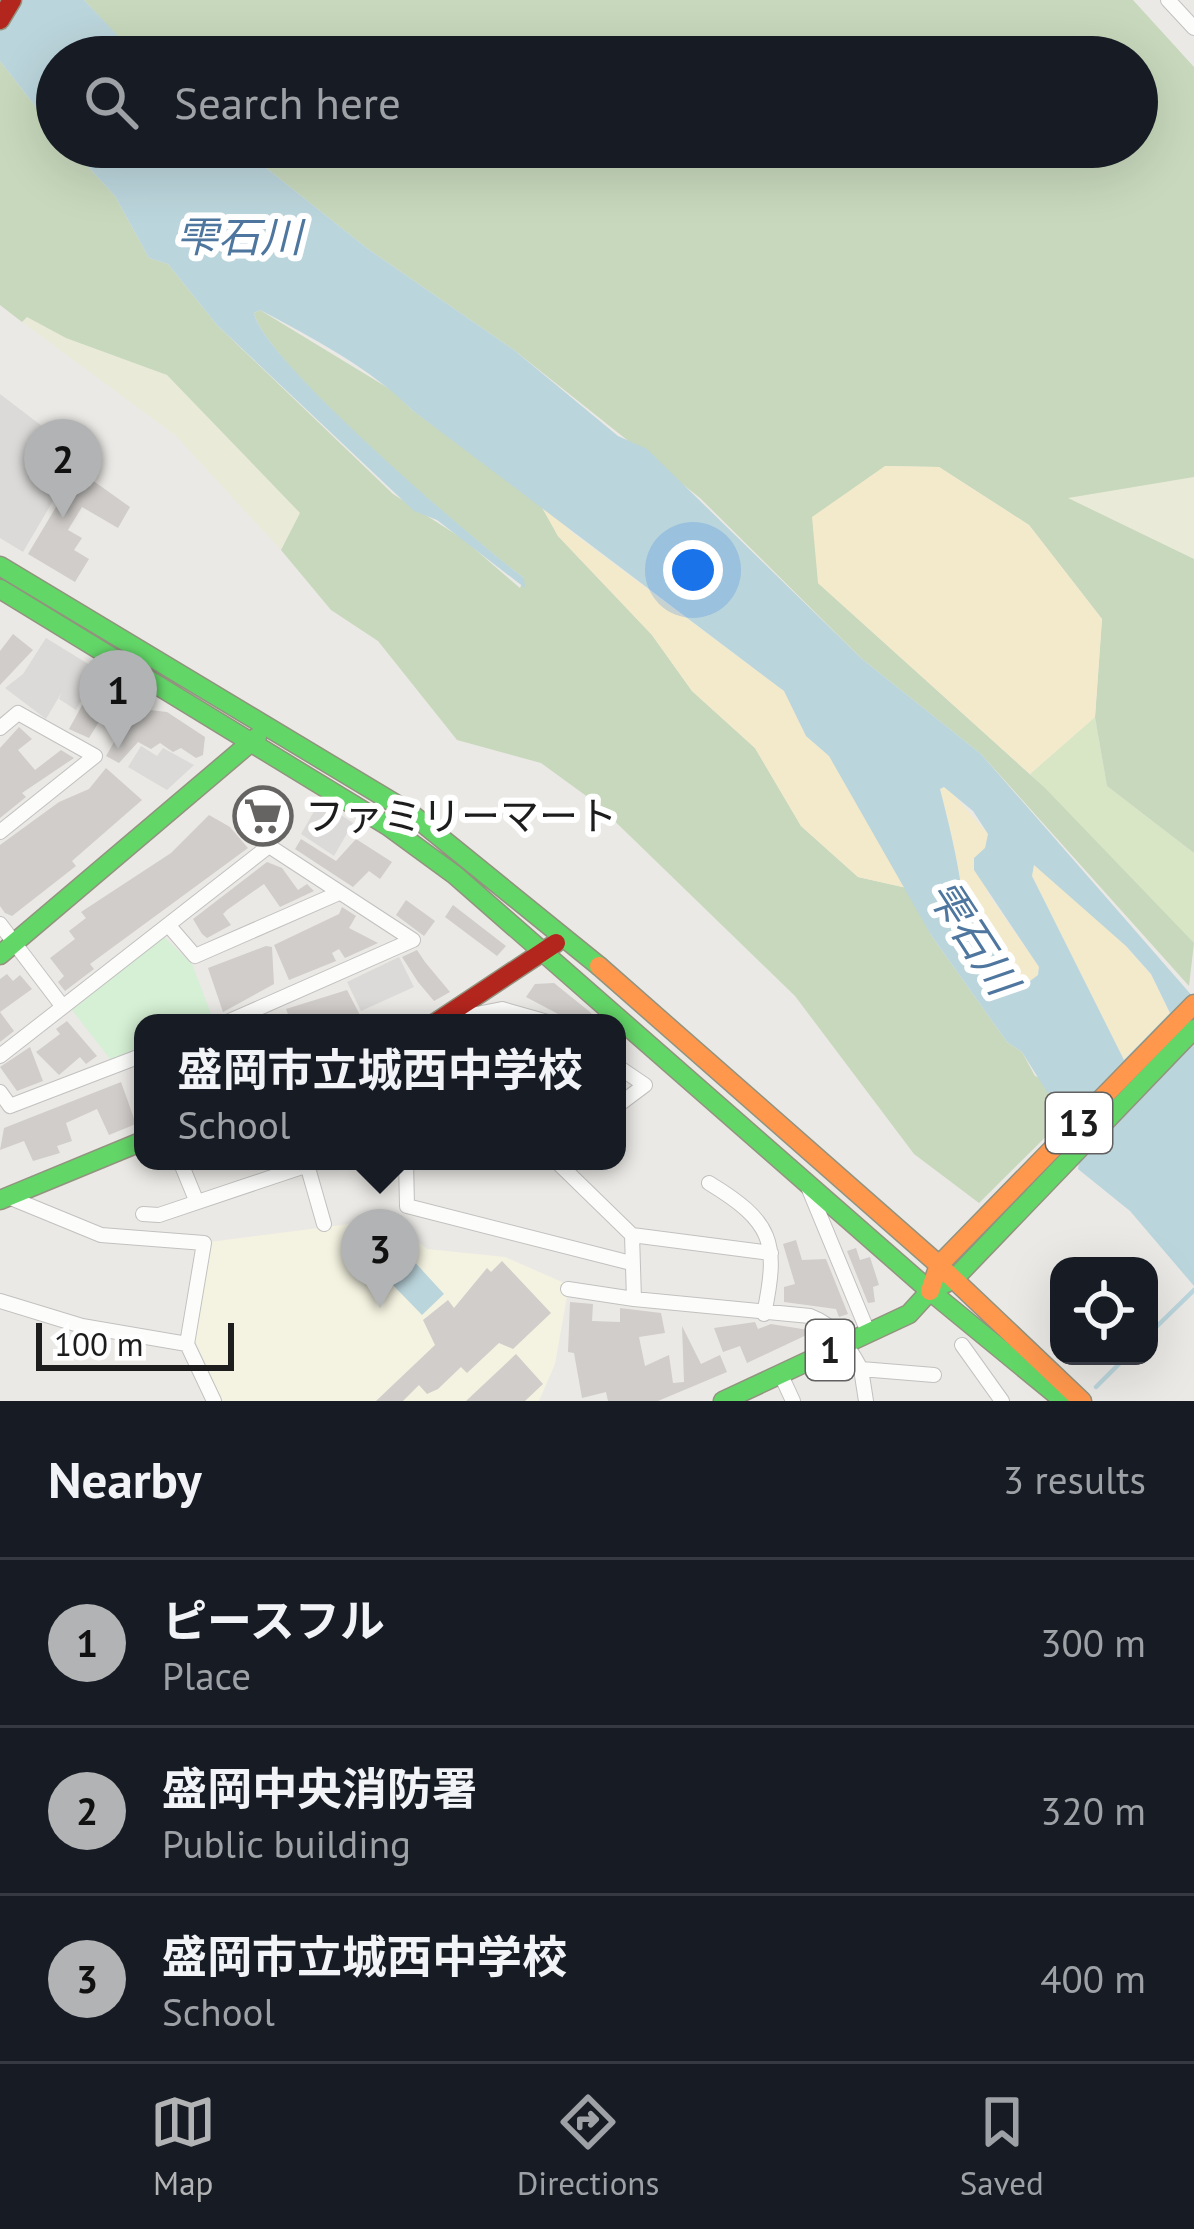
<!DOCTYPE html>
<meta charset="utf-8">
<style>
:root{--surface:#171b24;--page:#20242c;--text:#f1f3f6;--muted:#9ea1a6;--line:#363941;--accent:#b2b3b4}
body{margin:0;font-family:"PT Sans","Noto Sans JP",sans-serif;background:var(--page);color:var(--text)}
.controls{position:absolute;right:36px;bottom:36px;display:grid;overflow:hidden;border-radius:24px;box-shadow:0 12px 48px #0002}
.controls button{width:108px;height:108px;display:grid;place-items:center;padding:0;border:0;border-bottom:3px solid var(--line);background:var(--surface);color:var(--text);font:60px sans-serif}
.scale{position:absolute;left:36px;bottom:30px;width:198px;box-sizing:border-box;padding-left:12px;border:6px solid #1d1d1d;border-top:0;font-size:33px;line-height:42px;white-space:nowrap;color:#1d1d1d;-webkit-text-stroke:9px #fff;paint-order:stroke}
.you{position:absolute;left:693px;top:570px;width:42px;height:42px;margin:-30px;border:9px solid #fff;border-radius:50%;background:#1a73e8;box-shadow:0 0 0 18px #1a73e833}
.badge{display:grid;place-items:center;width:78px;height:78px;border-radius:50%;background:var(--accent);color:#111;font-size:39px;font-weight:700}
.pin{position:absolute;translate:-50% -99px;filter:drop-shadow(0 3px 6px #0008)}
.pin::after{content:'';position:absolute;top:63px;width:42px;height:36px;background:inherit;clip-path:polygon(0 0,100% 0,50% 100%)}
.popup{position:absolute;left:134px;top:1014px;width:492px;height:156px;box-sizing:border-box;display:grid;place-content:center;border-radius:24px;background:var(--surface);filter:drop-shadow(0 3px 9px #0005);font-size:39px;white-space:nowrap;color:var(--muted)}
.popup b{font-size:45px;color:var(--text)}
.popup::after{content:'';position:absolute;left:50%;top:100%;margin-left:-24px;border:24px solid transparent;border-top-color:var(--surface)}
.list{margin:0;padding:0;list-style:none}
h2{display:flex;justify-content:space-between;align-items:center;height:156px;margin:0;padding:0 48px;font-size:51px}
h2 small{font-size:39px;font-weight:400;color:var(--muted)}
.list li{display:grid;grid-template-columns:78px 1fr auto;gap:36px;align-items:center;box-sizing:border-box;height:168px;padding:0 48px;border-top:3px solid var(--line)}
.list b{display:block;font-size:45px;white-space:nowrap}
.list p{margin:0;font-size:39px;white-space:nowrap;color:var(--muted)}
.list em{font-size:39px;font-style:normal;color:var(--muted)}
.icon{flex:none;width:66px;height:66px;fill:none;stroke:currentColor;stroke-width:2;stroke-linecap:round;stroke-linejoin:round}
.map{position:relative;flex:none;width:1194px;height:1401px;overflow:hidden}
.search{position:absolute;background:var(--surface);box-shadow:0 12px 48px #0002;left:36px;right:36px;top:36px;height:132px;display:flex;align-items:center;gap:30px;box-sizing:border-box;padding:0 42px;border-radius:66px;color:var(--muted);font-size:45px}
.sheet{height:660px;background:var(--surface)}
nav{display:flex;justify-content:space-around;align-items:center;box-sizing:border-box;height:168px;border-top:3px solid var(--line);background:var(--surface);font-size:33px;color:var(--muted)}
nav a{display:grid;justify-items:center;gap:6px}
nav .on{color:var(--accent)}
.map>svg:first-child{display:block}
.education{fill:#f4f3e1}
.farmland{fill:#eaead9}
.grass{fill:#d8e6c6}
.forest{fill:#c7d8bc}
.sand{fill:#f3eacb}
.park{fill:#d5f0d4}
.parking{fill:#dbdad9}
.water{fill:#bbd5dc;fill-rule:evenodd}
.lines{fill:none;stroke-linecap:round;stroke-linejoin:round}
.stream{stroke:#bbd5dc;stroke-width:4.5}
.building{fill:#d0cdca}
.street-casing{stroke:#c2c1c0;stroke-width:16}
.fast-casing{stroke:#92937f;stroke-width:21}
.slow-casing{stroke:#92937f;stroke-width:21}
.jam-casing{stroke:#92937f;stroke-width:21}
.street{stroke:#fcfcfb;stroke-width:14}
.fast{stroke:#63d668;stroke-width:18}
.slow{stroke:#ff974d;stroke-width:18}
.jam{stroke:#b3261e;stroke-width:18}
.labels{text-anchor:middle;stroke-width:12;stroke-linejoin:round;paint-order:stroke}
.shield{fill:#fff;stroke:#616161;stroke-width:3}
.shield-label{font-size:36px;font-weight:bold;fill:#1d1d1d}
.poi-label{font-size:39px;fill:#1d1d1d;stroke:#fff;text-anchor:start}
.water-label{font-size:42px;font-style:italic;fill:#4e769e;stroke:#fff}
</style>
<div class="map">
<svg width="1194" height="1401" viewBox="0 0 1194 1401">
<rect width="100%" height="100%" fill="#ebe9e5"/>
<path class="education" d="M389,1219l38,30 78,8 64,28 -14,79 -16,37h-317l-31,-69 19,-90z"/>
<path class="farmland" d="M27,317l39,21 101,37 133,138 -19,37 -106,-115 -153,-113z
M1194,477v82l-128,-62z"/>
<path class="grass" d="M1095,717l12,69 87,67v91l-164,-170z"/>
<path class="forest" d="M84,0h1049l61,67v410l-126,21 126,61v294l-87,-67 -12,-69 7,-98 -73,-94 -90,-58 -54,-1 -67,117 227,205 149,155 -5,43 -208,-232 -119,-95 -162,-161 -186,-148 -146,-101 -128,-102h897v-90h-1000z
M0,61l57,73v13h13l45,49 34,62 19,6 49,61 176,169 70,45 57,49 4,-10c-50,-37 -258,-214 -270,-265l6,-3 133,81 19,19 127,92 19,34 94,99 40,56 63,57 46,78 57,51 49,11 24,47 76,107 15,10 13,24 52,20 -108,107 -65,-49 -119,-158 -199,-193 -55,-40 -84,-23 -79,-99 -47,-31 -50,-60 19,-37 -133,-138 -101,-37 -39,-21 -5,5 -22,-17z"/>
<path class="sand" d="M885,466l54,1 90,58 73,94 -7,98 -65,57 -212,-191 -6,-66z
M539,502l34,31 211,158 22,45 23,20 78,132 -49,-11 -57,-51 -46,-78 -63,-57 -40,-56 -94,-99z
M947,787l41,47 -1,58 52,75 -1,8 -12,9c-15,-5 -61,-74 -64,-92 -5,-35 -13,-69 -22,-103z
M1038,866l88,80 25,29 19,39 -47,46 -91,-184v-9z"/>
<path class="park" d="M164,937l28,27 21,55 -70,4v24l-32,13 -39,-50z"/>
<path class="parking" d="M0,394l80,61 -57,97 -23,-14z
M46,638l52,32 -22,40 -17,-11 3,-7 -16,27 -41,-31 18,-14z
M141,746l16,10 6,-8 31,17 -27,25 -39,-23z
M320,801l33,22 -19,33 -33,-22z
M399,957l15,30 -53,24 -14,-29z"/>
<path class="water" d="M0,0h84l54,57h-81v77l-57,-73z
M70,147h170l128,102 146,101 104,86 29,13 215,210 119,95 213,244v288l-64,-75 -52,-42 9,-73 -6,-3 -11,11 -23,-12 -25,-40 -15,-10 -76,-107 -102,-179 -23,-20 -22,-45 -372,-281c-40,-41 -101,-73 -152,-100l-6,3c10,48 222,229 270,265l1,10 -88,-68 -23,-9 -197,-186 -49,-61 -19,-6 -34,-62zM944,787l29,24 15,23 -3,14 -11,10v12l65,97 -1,8 -12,9c-15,-5 -61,-74 -64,-92 -5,-35 -13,-68 -22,-103zM1034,865l92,81 25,28 19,39 -46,47 -92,-184z
M411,1258l33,36 -22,21 -34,-35z"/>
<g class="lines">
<path class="stream" d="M1149,1334l45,-44
M1096,1387l31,-31"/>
</g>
<path class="building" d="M78,470l52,37 -12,21 -36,-21 -14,23 14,8 -8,12 15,9 -14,23 -47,-28z
M13,634l20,16 -33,35v-34z
M101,671l21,13 -33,54 -20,-9z
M141,695l13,8 -4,7 17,2 38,25 -2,18 -7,3 -15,-10 -8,4 -13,-9 -9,6 -13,-7 -19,21 -13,-7z
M19,727l13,12 -14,11 17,20 26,-20 13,8 -52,35 4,4 -26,21v-70z
M106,768l36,32 -70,61 4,5 -64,50 -7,-3 -5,-7v-61l59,-43 30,-13z
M249,798l30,19 -11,16 -29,-19z
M209,815l21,12 18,21 -158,116 4,5 -29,22 -7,-9 6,-6 -14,-18 25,-19 -6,-8 17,-13 -5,-6 90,-59z
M301,839l35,22 20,-22 36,23 -12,17 -11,-8 -16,16 -58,-38z
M267,862l15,6 16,22 9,-6 7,7 -34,16 -16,-23 -37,26 -4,4 8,11 -24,13 -5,-4 -9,-15z
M406,900l29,21 -11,15 -28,-21z
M453,905l53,41 -9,10 -52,-39z
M342,907l14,9 -7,12 29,15 -33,15 -6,-9 -7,4 4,8 -47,19 -15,-35 65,-31z
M266,946l6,1 2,37 -51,28 -15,-44z
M417,950l8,12 25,30 -16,9 -16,-19 -16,-25z
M7,974l6,7 7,-6 12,14 -32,23 14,19 -14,11v-63z
M554,983l36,29 10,11h-25l-49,-26 9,-13z
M347,990l17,33 -75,-6 -3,-8z
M67,1021l30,35 -11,8 -6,-7 -21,18 -23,-23 24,-18 -4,-5z
M30,1047l13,34 -26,10 -17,-24z
M121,1082l15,42 -27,11 -12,-26 -31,14 6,18 -15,5 3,7 -27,8 -9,-20 -24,9 4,-22z
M796,1240l6,20 24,-1 22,55 -9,3 -3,-8 -52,-7v-15l11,-3 -12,-40z
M856,1248l4,12 10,-3 9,28 -6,2 2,15 -7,1 -21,-52z
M502,1261l49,52 -38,36 -14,-6 -32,30 -6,-6 -23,22 -11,5 -8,-9 -16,16h-27l59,-56 -12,-25 25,-20 6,8 33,-40 4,4z
M570,1302l23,2 -1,17 28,1v-14l41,5 4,20 -26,4 6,29 24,-11 4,28 11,-1 -2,-56 19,38 19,-9 7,17 -69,29h-50l-2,-9 -24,6 -8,-45 -6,-1z
M755,1322l3,7 13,-5 44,7 -68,32 -7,-17 -17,6 -9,-24z
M516,1354l27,30 -18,17h-59z"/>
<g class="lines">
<g class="street-casing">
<path id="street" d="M1168,0l26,28
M0,728l18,-15 77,43 -95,76
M0,924l63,83
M170,927l25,29 144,-63
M451,1019l51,-10 49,14
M225,1023l188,-83
M0,1056l269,-210 144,94
M617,1066l28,19 -28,21
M0,1092l10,14 133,-51
M180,1161l16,39
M306,1161l18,63
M406,1161l1,45 224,57
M556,1161l76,74 2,64 176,17c26,10 38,29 51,53l73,6
M806,1182l62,150
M709,1183c64,39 70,59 55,131
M6,1196l95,39 103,8 -17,101 27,57
M143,1214l16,1 161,-54
M632,1235l139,18
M568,1289l66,10
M0,1301l82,25 105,18
M962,1345l40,56
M861,1369l5,32
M780,1373l13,28"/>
</g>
<g class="fast-casing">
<path id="fast" d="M0,566l409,246 190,154
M0,589l388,237 67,49 475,416
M0,955l257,-218
M0,1200l143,-59
M930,1291l134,110
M723,1401l186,-87 21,-23 24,-12 240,-250"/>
</g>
<g class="slow-casing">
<path id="slow" d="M599,966l340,299
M944,1270l138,131
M930,1291l9,-26 255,-261"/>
</g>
<g class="jam-casing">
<path id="jam" d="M0,20l12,-20
M435,1023l121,-80"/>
</g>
<use href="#street" class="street"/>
<use href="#fast" class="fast"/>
<use href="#slow" class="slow"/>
<use href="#jam" class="jam"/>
</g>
<defs>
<g id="supermarket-ring" transform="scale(3)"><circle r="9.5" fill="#fff" stroke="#656463" stroke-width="1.5"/><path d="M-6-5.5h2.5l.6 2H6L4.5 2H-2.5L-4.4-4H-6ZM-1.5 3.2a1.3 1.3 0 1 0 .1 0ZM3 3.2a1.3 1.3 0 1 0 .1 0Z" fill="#656463"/></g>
</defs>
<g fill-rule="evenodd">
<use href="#supermarket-ring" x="263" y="816"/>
</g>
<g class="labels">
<g class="shield">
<rect x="1046" y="1093" width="66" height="60" rx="9"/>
<rect x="806" y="1320" width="48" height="60" rx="9"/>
</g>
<g class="shield-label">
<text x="1079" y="1136">13</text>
<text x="830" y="1363">1</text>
</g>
<g class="poi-label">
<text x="305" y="830">ファミリーマート</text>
</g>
<g class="water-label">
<text x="239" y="252">雫石川</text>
<text transform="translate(973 937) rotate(57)" y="15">雫石川</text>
</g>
</g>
</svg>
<div class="controls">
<button><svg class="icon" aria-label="locate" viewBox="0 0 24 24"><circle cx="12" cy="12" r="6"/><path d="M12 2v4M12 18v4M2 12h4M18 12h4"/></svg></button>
</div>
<div class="scale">100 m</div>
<div class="you"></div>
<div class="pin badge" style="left:118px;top:749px">1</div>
<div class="pin badge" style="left:63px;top:518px">2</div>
<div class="pin badge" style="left:380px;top:1308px">3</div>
<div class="popup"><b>盛岡市立城西中学校</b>School</div>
<div class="search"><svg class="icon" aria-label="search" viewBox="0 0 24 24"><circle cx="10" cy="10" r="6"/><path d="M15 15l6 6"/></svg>Search here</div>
</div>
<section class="sheet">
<h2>Nearby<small>3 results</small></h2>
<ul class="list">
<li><span class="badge">1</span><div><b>ピースフル</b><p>Place</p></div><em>300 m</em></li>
<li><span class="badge">2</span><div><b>盛岡中央消防署</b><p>Public building</p></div><em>320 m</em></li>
<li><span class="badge">3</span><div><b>盛岡市立城西中学校</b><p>School</p></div><em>400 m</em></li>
</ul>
</section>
<nav>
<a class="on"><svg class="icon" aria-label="map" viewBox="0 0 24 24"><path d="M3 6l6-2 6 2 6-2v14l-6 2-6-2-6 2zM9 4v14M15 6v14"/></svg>Map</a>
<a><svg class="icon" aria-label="directions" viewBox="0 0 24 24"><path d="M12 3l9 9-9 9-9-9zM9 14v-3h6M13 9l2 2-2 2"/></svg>Directions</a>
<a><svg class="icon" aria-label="saved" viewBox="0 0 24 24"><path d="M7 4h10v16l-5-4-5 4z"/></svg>Saved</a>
</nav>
